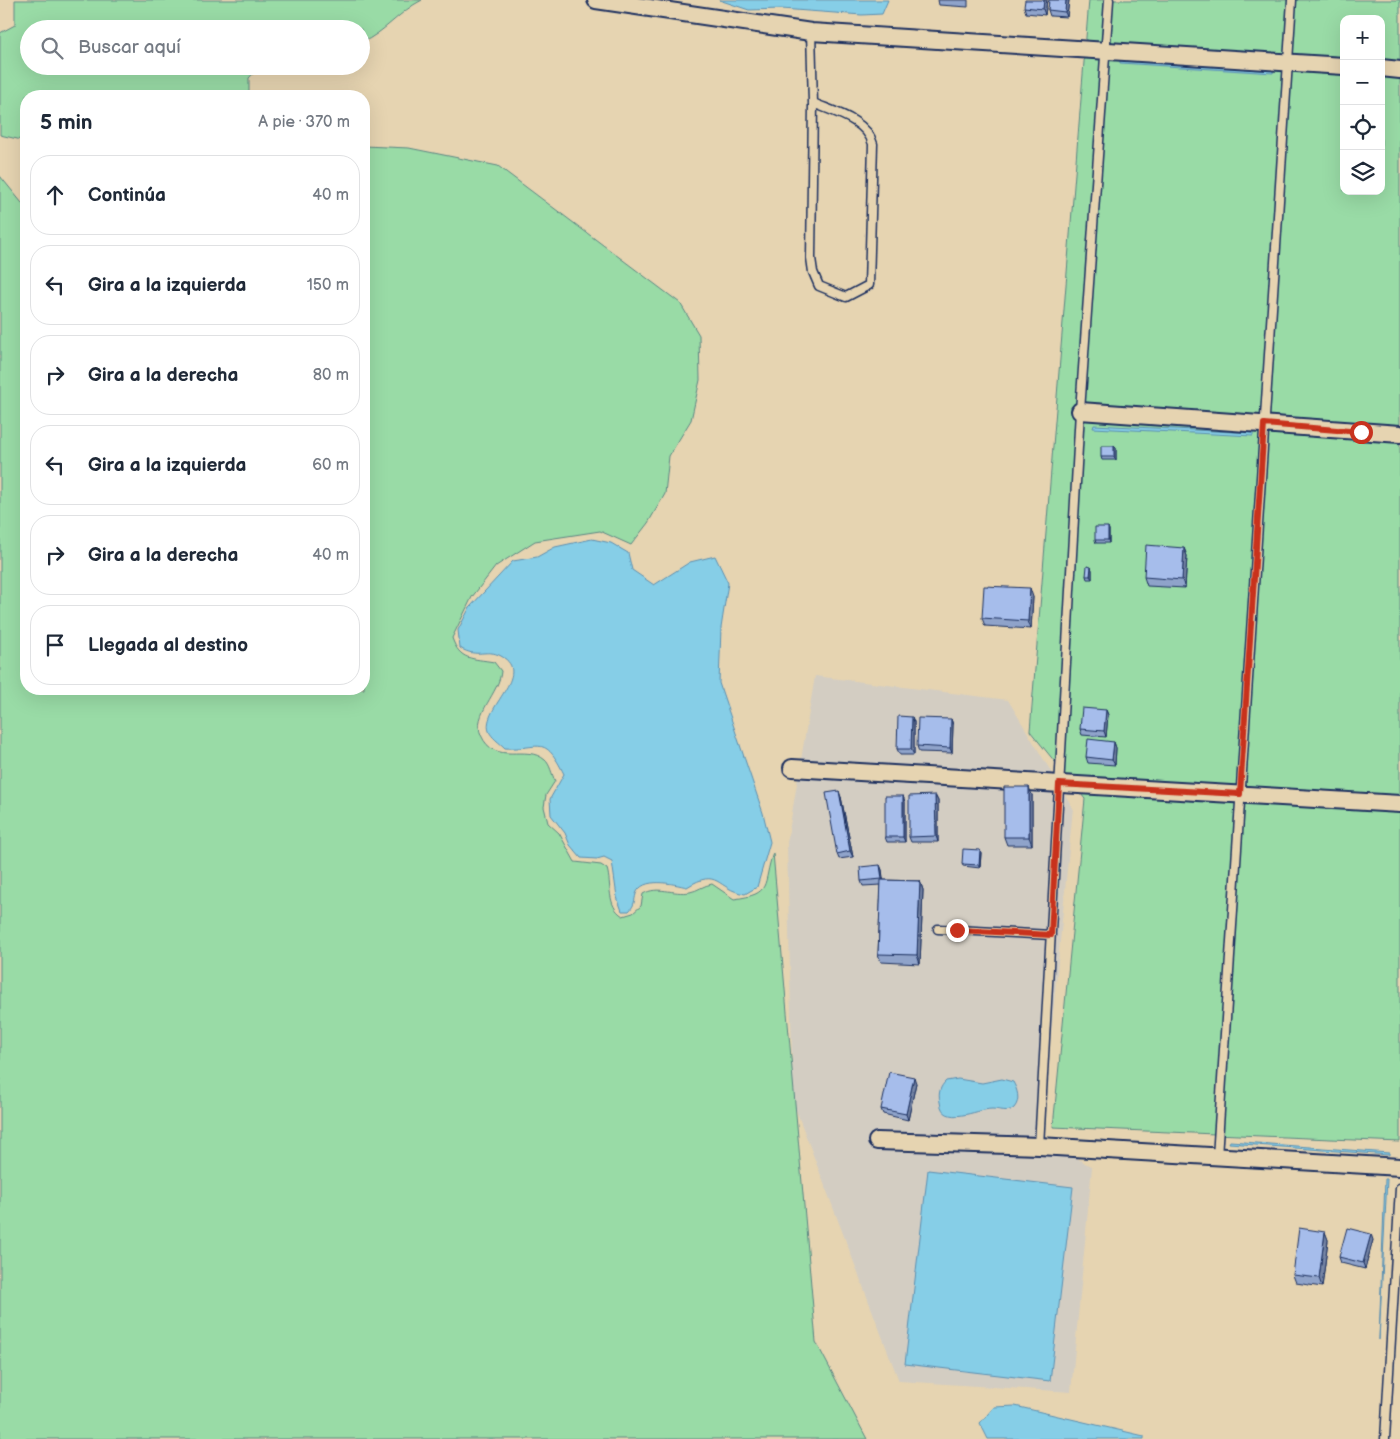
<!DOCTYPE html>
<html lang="es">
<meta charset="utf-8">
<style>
:root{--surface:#fff;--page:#f6f6f7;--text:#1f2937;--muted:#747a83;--line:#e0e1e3}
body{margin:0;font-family:"Balsamiq Sans",sans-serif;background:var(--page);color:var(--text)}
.controls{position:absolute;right:15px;top:15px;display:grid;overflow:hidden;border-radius:10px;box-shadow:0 5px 20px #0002}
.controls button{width:45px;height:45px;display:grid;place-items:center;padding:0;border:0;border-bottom:1px solid var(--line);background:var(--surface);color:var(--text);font:25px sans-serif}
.stop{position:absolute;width:15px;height:15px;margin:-11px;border:4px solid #c8321e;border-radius:50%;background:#fff}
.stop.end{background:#c8321e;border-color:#fff;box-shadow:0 1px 5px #0008}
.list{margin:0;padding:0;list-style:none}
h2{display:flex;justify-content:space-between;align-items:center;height:65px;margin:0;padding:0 20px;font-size:21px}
h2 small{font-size:16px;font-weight:400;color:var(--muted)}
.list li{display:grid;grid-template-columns:32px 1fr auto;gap:15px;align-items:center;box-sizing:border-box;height:80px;margin:0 10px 10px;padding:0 10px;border:1px solid var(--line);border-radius:20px}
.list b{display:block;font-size:19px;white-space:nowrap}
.list em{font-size:16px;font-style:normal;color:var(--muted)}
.icon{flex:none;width:28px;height:28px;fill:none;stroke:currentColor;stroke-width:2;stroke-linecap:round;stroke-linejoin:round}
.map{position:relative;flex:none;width:1400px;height:1439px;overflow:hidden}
.search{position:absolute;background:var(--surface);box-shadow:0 5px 20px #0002;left:20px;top:20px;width:350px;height:55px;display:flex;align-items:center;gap:12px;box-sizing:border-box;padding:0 18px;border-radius:28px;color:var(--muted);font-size:19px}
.panel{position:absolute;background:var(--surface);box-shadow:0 5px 20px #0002;left:20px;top:90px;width:350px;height:605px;border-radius:20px}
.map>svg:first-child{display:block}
.built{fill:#d3cdc2}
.green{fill:#99dba6;stroke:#5a8582;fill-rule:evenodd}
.water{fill:#86cee7;stroke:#5b8eb0}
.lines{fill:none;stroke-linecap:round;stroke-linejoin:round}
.lane-casing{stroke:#1b2f5e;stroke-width:11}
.street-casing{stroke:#1b2f5e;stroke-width:20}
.lane{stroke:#e6d4b1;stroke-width:8}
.street{stroke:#e6d4b1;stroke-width:16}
.wall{fill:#8fa3ca;stroke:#1b2f5e}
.shaded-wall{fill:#7484a4;stroke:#1b2f5e}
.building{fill:#a6bdeb;stroke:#1b2f5e}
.route{stroke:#c8321e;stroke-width:6}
</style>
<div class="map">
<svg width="1400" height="1439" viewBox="0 0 1400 1439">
<rect width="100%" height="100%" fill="#e6d4b1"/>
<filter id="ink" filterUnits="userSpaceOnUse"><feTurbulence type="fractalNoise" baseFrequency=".02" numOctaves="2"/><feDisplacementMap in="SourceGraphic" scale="10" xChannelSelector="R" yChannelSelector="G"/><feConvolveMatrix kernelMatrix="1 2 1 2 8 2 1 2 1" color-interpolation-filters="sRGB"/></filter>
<g filter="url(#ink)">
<path class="built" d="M815,676l193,24 65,108 -32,329 51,30 -21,225 -172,-11 -106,-279 -6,-259z"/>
<path class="green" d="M15,0h407c-22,11 -38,33 -61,43v-14h-332v37h231l-11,12v18h-223v45l-26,-6v-102l15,-8z
M1089,0h311v1142l-347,-15 32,-328 -55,-68zM1344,19h37v172h-37z
M364,146l45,2 89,18 182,137 19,32 1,45 -9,40 -22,36 -4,38 -17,29 -17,22 -31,-14 -65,10 -39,25 -24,31 -20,41c8,23 20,20 42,24l7,9c-1,21 -29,44 -20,64 14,32 45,8 64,25 5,4 7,15 10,21l-9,14 -2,12 4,16 11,10 16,29 26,3 6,4c5,16 -1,37 16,47l10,-3 8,-7 2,-12c15,-9 30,1 47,-2 7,-1 14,-7 22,-8l22,15c39,-5 28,-14 39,-46l43,489 51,97h-867v-1263l26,32v481h338z"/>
<path class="water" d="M719,0h169l-6,14 -20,1 -81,-6 -32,1z
M1120,60l154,9 -1,4 -153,-10z
M1094,425l159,8v3l-160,-8z
M592,539l19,4 17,10 4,17 22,15 36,-23 25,-6 13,27 -7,45 -2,55 44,130 7,29 -13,45 -12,7c-29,-5 -26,-27 -58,-7 -13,-3 -45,-11 -51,7 -2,7 -1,11 -7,17h-7l-5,-14 -5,-36 -8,-4 -7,2 -16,-1 -11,-13 -5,-12 -14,-18 -1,-16 14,-25c-20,-41 -24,-24 -59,-26 -5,-5 -14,-11 -16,-17 -8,-23 45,-57 12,-75 -15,-8 -23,3 -41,-8l-2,-18 12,-23 43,-46 24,-4 18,-10z
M958,1079l24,4 20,-4 11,3c4,7 8,18 1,26 -5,5 -15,1 -22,1 -16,0 -49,19 -52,-7 -2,-9 0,-15 6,-21z
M1230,1141l159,12v2l-160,-12z
M928,1170l145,17 -23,194 -145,-17z
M1385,1179h2l-8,161z
M1015,1406l129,30v3h-156l-8,-16 14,-16z"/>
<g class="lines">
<g class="lane-casing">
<path id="lane" d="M811,32l2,71 -2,155 2,14 6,14 27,11 23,-12 4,-141c-6,-24 -39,-32 -60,-41
M938,929l113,6
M1039,1146l41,-735 29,-411
M1217,1157l75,-1157
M1385,1439l15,-251"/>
</g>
<g class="street-casing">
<path id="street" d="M596,0l215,32 533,34
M1381,68l19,2
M1080,411l320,23
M792,768l608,36
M877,1141l162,5 361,21"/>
</g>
<use href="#lane" class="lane"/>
<use href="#street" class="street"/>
</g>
<path class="wall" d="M938,0h30v7l-29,-2z
M1047,0l-2,15 -19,-2 -2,-6z
M1049,0h20l-2,17 -17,-1 -2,-6z
M1114,446l2,2v12h-14l-1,-3z
M1108,527l1,3v13h-13l-1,-3z
M1184,548l3,8 -2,32 -38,-2 -3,-9z
M1091,567l1,3v9h-5l-1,-3z
M1033,597l-2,32 -46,-3 -3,-8z
M1106,710l2,5 -2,22 -24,-2 -2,-6z
M912,717l2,5v33h-14l-3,-6z
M951,719l2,6 -1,28 -33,-1 -2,-6z
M1114,742l2,6 -1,17 -27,-2 -2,-6z
M935,795l3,6v41h-27l-2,-5z
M1032,795v50h-25l-3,-8z
M903,796l2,6v40h-18l-2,-5z
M841,797l12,60 -14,2 -2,-5z
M980,850l1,3 -1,15 -17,-2 -1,-2z
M880,865l2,5 1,10 37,1 3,9 -3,74 -39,-2 -3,-8 3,-69 -18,1 -2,-5z
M916,1083l-8,37 -25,-6 -2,-5z
M1325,1232l3,8 -6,47 -26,-4 -3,-8z
M1373,1240l-8,29 -24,-6 -2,-6z"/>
<path class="shaded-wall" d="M1044,0h3l-2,15 -2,-6z
M1066,0h3l-2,17 -2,-5z
M1114,446l2,2v12l-2,-3z
M1108,527l1,3v13l-1,-3z
M1184,548l3,8 -2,32 -3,-8z
M1091,567l1,3v9l-2,-3z
M1030,588l3,9 -2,32 -3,-8z
M1106,710l2,5 -2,22 -2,-6z
M912,717l2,5v33l-3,-6z
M951,719l2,6 -1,28 -2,-5z
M1114,742l2,6 -1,17 -3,-5z
M1029,787l3,8v50l-3,-8z
M839,791l2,6 12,60 -3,-6z
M935,795l3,6v41l-2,-6z
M903,796l2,6v40l-2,-5z
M980,850l1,3 -1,15 -1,-3z
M880,865l2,5 2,14 -2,-5z
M920,881l3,9 -3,74 -3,-9z
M914,1077l2,6 -8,37 -2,-6z
M1325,1232l3,8 -6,47 -3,-9z
M1371,1234l2,6 -8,29 -2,-6z"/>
<path class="building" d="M1025,0h19l-1,9 -19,-2z
M1049,0h17l-1,12 -17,-2z
M1101,446h13v11h-13z
M1095,527h13v13h-13z
M1146,545l38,3 -2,32 -38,-3z
M1087,566l4,1 -1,9h-4z
M984,586l46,2 -2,33 -46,-3z
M1082,708l24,2 -2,21 -24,-2z
M898,716l14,1 -1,32h-14z
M918,718l33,1 -1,29 -33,-2z
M1088,739l26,3 -2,18 -26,-3z
M1004,787h25v50h-25z
M839,791l11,60 -13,3 -11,-61z
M935,795l1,41 -27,1v-41z
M885,796h18v41h-18z
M963,849l17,1 -1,15 -17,-1z
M880,865l2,14 -21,2 -1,-14z
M881,880l39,1 -3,74 -39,-1z
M889,1072l25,5 -8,37 -25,-5z
M1299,1228l26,4 -6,46 -26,-3z
M1347,1228l24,6 -8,29 -24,-6z"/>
</g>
<g class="lines" filter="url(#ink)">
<path class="route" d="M957,930l94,5 8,-151 181,10 24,-370 97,8"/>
</g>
</svg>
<div class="controls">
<button>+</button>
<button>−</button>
<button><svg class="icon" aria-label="locate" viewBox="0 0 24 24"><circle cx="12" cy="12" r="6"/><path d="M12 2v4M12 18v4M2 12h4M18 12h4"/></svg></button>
<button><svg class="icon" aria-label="layers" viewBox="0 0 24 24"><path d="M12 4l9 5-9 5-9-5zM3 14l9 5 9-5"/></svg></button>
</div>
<div class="stop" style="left:1361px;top:432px"></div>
<div class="stop end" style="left:957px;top:930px"></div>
<div class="search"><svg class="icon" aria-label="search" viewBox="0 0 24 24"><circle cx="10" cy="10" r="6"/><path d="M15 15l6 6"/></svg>Buscar aquí</div>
<section class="panel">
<h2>5 min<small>A pie · 370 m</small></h2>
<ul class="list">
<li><svg class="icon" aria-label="ahead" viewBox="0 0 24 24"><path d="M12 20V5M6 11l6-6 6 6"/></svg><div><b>Continúa</b></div><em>40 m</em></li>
<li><svg class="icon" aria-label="left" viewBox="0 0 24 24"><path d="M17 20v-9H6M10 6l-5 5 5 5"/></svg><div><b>Gira a la izquierda</b></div><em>150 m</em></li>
<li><svg class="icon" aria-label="right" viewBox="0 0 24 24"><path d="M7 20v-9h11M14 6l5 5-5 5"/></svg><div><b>Gira a la derecha</b></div><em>80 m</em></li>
<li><svg class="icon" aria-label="left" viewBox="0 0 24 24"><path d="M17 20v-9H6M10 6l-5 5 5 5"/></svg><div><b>Gira a la izquierda</b></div><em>60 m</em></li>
<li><svg class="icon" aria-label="right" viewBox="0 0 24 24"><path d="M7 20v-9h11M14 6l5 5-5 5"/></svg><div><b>Gira a la derecha</b></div><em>40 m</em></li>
<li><svg class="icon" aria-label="arrive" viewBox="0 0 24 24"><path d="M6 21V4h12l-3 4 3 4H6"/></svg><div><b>Llegada al destino</b></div></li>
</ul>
</section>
</div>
